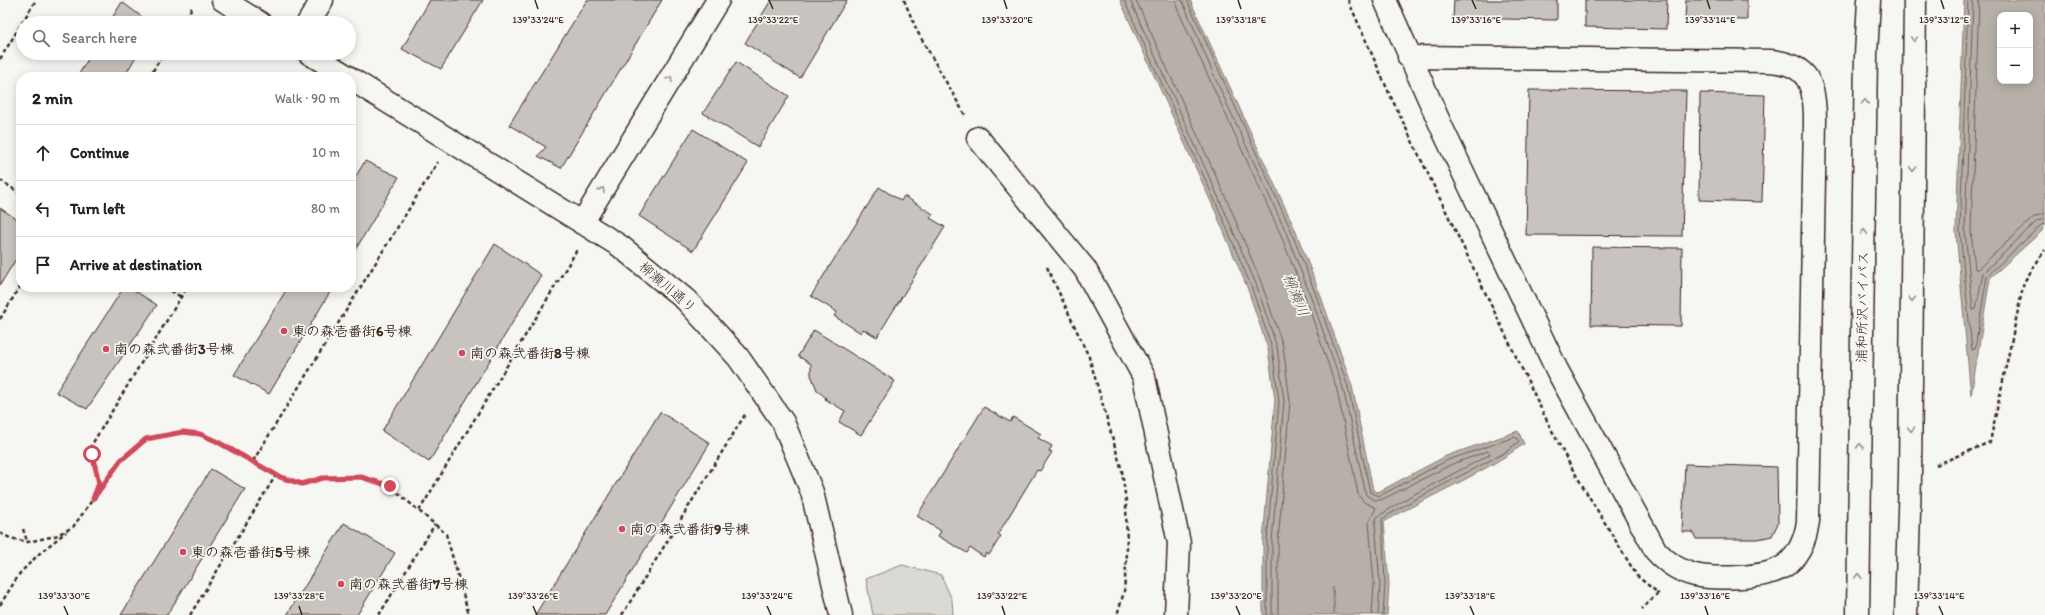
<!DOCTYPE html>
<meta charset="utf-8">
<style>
:root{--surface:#fff;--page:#f2f2f2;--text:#202124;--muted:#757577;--line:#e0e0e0}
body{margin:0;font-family:Itim,"Klee One",sans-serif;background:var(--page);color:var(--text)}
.controls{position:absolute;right:12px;top:12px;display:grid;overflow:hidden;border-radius:8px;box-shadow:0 2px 10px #0003}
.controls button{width:36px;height:36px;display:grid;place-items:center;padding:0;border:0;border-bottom:1px solid var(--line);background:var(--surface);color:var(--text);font:20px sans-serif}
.stop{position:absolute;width:12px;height:12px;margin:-9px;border:3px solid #d1495b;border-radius:50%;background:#fff}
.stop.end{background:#d1495b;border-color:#fff;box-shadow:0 1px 4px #0008}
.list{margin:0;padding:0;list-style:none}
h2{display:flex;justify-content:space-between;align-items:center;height:52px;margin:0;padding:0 16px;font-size:17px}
h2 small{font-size:13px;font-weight:400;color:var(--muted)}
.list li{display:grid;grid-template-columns:26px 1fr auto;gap:12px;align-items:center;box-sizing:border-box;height:56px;padding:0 16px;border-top:1px solid var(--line)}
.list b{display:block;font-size:15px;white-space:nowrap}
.list em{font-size:13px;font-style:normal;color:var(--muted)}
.icon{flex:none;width:22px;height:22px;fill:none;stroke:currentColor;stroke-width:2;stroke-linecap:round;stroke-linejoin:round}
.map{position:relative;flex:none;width:2045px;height:615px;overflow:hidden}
.search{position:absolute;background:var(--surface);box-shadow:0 2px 10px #0003;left:16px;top:16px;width:340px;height:44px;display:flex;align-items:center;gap:10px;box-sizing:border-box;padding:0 14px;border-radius:22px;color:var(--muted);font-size:15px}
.panel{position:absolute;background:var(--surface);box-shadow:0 2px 10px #0003;left:16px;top:72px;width:340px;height:220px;border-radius:16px}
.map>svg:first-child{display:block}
.green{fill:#dad9d3;stroke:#8a8278}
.water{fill:#b6b0a9;stroke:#857a71;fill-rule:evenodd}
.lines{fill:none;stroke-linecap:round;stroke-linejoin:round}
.shore{stroke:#6c6056;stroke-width:1}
.building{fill:#c8c3be;stroke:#3b2a1e}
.minor-casing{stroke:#3b2a1e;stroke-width:25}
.highway-casing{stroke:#3b2a1e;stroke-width:25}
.path{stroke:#3b2a1e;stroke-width:2.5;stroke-dasharray:4 3;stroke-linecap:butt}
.minor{stroke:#f6f6f2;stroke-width:22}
.highway{stroke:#f6f6f2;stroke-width:22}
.oneway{stroke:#989088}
.route{stroke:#d1495b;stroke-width:5}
.ticks{fill:none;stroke:#3b2a1e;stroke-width:1.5}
.poi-dot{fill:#d1495b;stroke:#f6f6f2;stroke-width:1.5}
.labels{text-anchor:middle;stroke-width:3.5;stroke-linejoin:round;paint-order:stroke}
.street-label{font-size:14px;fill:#3b2a1e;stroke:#f6f6f2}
.poi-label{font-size:14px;font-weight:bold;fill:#3b2a1e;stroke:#f6f6f2;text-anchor:start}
.water-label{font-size:15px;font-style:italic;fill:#605248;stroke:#f6f6f2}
.ticks-label{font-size:10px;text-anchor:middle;fill:#3b2a1e;stroke:#f6f6f2;stroke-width:3.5;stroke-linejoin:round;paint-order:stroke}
</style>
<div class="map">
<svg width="2045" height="615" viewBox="0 0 2045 615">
<rect width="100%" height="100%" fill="#f6f6f2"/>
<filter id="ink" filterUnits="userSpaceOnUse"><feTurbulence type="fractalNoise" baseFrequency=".025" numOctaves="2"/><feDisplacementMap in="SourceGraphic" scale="8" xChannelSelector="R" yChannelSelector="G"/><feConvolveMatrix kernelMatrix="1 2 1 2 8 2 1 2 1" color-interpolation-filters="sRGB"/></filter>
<g filter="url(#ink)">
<path class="green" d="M902,565l39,10 11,25 1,15h-80l-7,-36z"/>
<path class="water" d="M1120,0h70l104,227 26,67 32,92 21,104 5,2 68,-36 72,-25 6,13c-43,31 -94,51 -140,78l5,62 -2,31h-52l-2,-28 1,28h-71v-74l12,-141 -7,-51 -21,-62 -31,-74z
M1964,0h81v224l-3,7 -52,47 -19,118 -15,-164zM2000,15h30v66h-30z"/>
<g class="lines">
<path class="shore" d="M1124,0l96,212 31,74 21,62 7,53 -12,140v74
M1130,0l94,210 32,74 21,63 7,54 -12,140v74
M1136,0l94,207 31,75 22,64 7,55 -12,141v73
M1176,0l1,8 103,225 26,66 31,91 21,104 6,8 12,6 -7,14 5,62 -2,31
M1182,0l33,78 70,152 26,67 32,91 23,107 8,5h7l69,-35 38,-14 2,2 -1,2 -80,42 -32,20 -2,6 5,61 -2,31
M1187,0l103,228 26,67 32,92 22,105 9,4 69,-36 67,-23 4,4 -13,11 -94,49 -30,18 3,65 -2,31
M1968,0l-8,231 12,119 3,-1 12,-73 54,-51 4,-1
M1973,0l-8,231 8,79 3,-1 7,-36 54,-52 8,-2
M1979,0l-8,231 4,38h3l56,-52 11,-4"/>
</g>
<path class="building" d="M430,0h53l-42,69 -39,-20z
M587,0h75l-101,168 -23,-12 8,-9 -37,-22z
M771,0h76l-47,78 -55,-35z
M1454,0h103v20l-104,-2z
M1585,0h82l-1,29 -81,-2z
M1686,0h61v20l-62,-1z
M122,2l28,21h-41z
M92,53h46l-14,24h-47z
M736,62l53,34 -31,51 -55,-34z
M1529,90l157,1 -4,145 -156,-1z
M1700,93l65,2 -3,107 -63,-2z
M693,129l55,34 -55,88 -54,-35z
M365,161l34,16 -48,80v-73z
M879,187l22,14 3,-5 29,18 -3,4 15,9 -68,110 -14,-8 -2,4 -27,-17 3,-4 -26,-16z
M0,208l21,14v29l-21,34z
M495,244l46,31 -112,187 -47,-31z
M1592,247l90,1 -1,78 -90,-1z
M124,287h5l28,18 -70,104 -31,-17z
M288,287h45l-64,107 -35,-19z
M814,330l81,51 -34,54 -22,-13 6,-11 -20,-12 1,-1 -9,-8 -6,-15v-11l-13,-8z
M984,407l26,15 3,-5 28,17 -3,4 14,8 -3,5 3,1 -12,19 -3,-1 -39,64 3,2 -12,19 -3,-2 -2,4 -14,-9 -3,5 -29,-17 3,-5 -24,-15z
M660,412l50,31 -105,172h-70z
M1685,464l92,3 1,56 -6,13 -14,3h-62l-3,-7h-11z
M211,469l34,20 -78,126h-46z
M344,523l51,30 -38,62h-70z"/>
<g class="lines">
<g class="minor-casing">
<path id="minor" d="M223,0l37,23
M1385,0l57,128 115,242 99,181c25,27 49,28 84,26 13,-1 27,-2 39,-8 18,-8 27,-30 29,-48l7,-401c0,-35 -6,-56 -45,-59l-361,-4
M308,23l14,-23
M309,53l39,24
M351,79l269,167 66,54 52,57 45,65 29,70 29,123
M978,138l107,131 59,108 35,166 -3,72
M582,223l136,-223"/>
</g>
<g class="highway-casing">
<path id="highway" d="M1858,615l8,-560 3,-55
M1906,615l4,-139 5,-476"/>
</g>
<path class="path" d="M904,0l13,31 48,84
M1348,0l41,93 160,332 21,40 67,111 21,17 -16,16
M182,23l11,-17
M0,59l36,-59
M149,77l15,-24
M0,180l21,14
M1047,267l42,90 33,114 4,30 1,51 -3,40 -7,23
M165,287l16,10
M0,319l21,-34
M253,461l185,-299
M1936,465l54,-23 34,-160 21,-32
M94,496l5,-13 -8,-37 96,-159
M419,511l158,-261
M23,529l4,12
M0,533l10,5 18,4 27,-6 18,-9 48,-67 25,-21 37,-7 17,2 16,7 64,36 22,7 21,-6 38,-1 29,9 56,48 23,81
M0,605l20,-32 21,-21 25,-20
M190,615l86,-140
M379,615l56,-91
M622,615l124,-202"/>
<use href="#minor" class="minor"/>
<use href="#highway" class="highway"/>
</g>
<defs><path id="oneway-chevron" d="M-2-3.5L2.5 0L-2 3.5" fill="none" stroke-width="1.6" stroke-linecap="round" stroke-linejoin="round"/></defs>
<g class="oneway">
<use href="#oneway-chevron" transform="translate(1914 39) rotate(91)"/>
<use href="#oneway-chevron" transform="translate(670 79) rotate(-59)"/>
<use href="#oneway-chevron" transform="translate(1865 102) rotate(-89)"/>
<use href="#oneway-chevron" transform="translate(1913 169) rotate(91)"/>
<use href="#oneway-chevron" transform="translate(602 190) rotate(-59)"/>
<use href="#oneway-chevron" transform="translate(1864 232) rotate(-89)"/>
<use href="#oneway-chevron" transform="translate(1912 299) rotate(91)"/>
<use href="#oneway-chevron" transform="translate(1911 429) rotate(91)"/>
<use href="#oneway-chevron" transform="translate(1860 446) rotate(-89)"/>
<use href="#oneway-chevron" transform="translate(1858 576) rotate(-90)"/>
</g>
</g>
<g class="lines" filter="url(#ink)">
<path class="route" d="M92,454l7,29 -6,16 28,-39 25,-21 37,-7 17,2 16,7 64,36 22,7 21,-6 38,-1 29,9"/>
</g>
<path class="ticks" d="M535,0l3,9M769,0l4,9M1004,0l3,9M1238,0l3,9M1472,0l4,9M1707,0l3,9M1941,0l3,9M64,606l4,9M299,606l3,9M533,606l4,9M767,606l4,9M1002,606l3,9M1236,606l4,9M1470,606l4,9M1705,606l3,9M1939,606l4,9"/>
<g class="poi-dot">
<circle cx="284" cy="331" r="4"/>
<circle cx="106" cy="349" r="4"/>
<circle cx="462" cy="353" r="4"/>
<circle cx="622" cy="529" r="4"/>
<circle cx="183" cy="552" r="4"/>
<circle cx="341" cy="584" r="4"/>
</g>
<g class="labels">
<g class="street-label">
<text transform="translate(668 287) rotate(41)" y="5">柳瀬川通り</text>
<text transform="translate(1862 307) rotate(-89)" y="5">浦和所沢バイパス</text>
</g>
<g class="poi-label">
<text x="292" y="336">東の森壱番街6号棟</text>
<text x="114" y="354">南の森弐番街3号棟</text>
<text x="470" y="358">南の森弐番街8号棟</text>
<text x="630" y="534">南の森弐番街9号棟</text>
<text x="191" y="557">東の森壱番街5号棟</text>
<text x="349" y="589">南の森弐番街7号棟</text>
</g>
<g class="water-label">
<text transform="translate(1296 295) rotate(68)" y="5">柳瀬川</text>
</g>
</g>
<g class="ticks-label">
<text x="538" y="23">139°33'24"E</text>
<text x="773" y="23">139°33'22"E</text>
<text x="1007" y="23">139°33'20"E</text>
<text x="1241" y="23">139°33'18"E</text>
<text x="1476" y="23">139°33'16"E</text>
<text x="1710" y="23">139°33'14"E</text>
<text x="1944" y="23">139°33'12"E</text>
<text x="64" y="599">139°33'30"E</text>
<text x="299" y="599">139°33'28"E</text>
<text x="533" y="599">139°33'26"E</text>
<text x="767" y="599">139°33'24"E</text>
<text x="1002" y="599">139°33'22"E</text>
<text x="1236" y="599">139°33'20"E</text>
<text x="1470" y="599">139°33'18"E</text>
<text x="1705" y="599">139°33'16"E</text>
<text x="1939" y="599">139°33'14"E</text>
</g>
</svg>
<div class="controls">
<button>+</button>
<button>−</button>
</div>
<div class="stop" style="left:92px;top:454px"></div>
<div class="stop end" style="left:390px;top:486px"></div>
<div class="search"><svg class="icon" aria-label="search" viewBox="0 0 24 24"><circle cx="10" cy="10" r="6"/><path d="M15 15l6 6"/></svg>Search here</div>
<section class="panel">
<h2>2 min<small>Walk · 90 m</small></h2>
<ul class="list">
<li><svg class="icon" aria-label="ahead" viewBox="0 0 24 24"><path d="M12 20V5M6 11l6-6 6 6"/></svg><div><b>Continue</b></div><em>10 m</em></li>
<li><svg class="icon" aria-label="left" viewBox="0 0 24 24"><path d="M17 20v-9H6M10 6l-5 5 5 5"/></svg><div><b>Turn left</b></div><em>80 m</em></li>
<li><svg class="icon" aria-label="arrive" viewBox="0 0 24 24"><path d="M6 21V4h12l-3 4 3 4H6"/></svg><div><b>Arrive at destination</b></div></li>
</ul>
</section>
</div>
